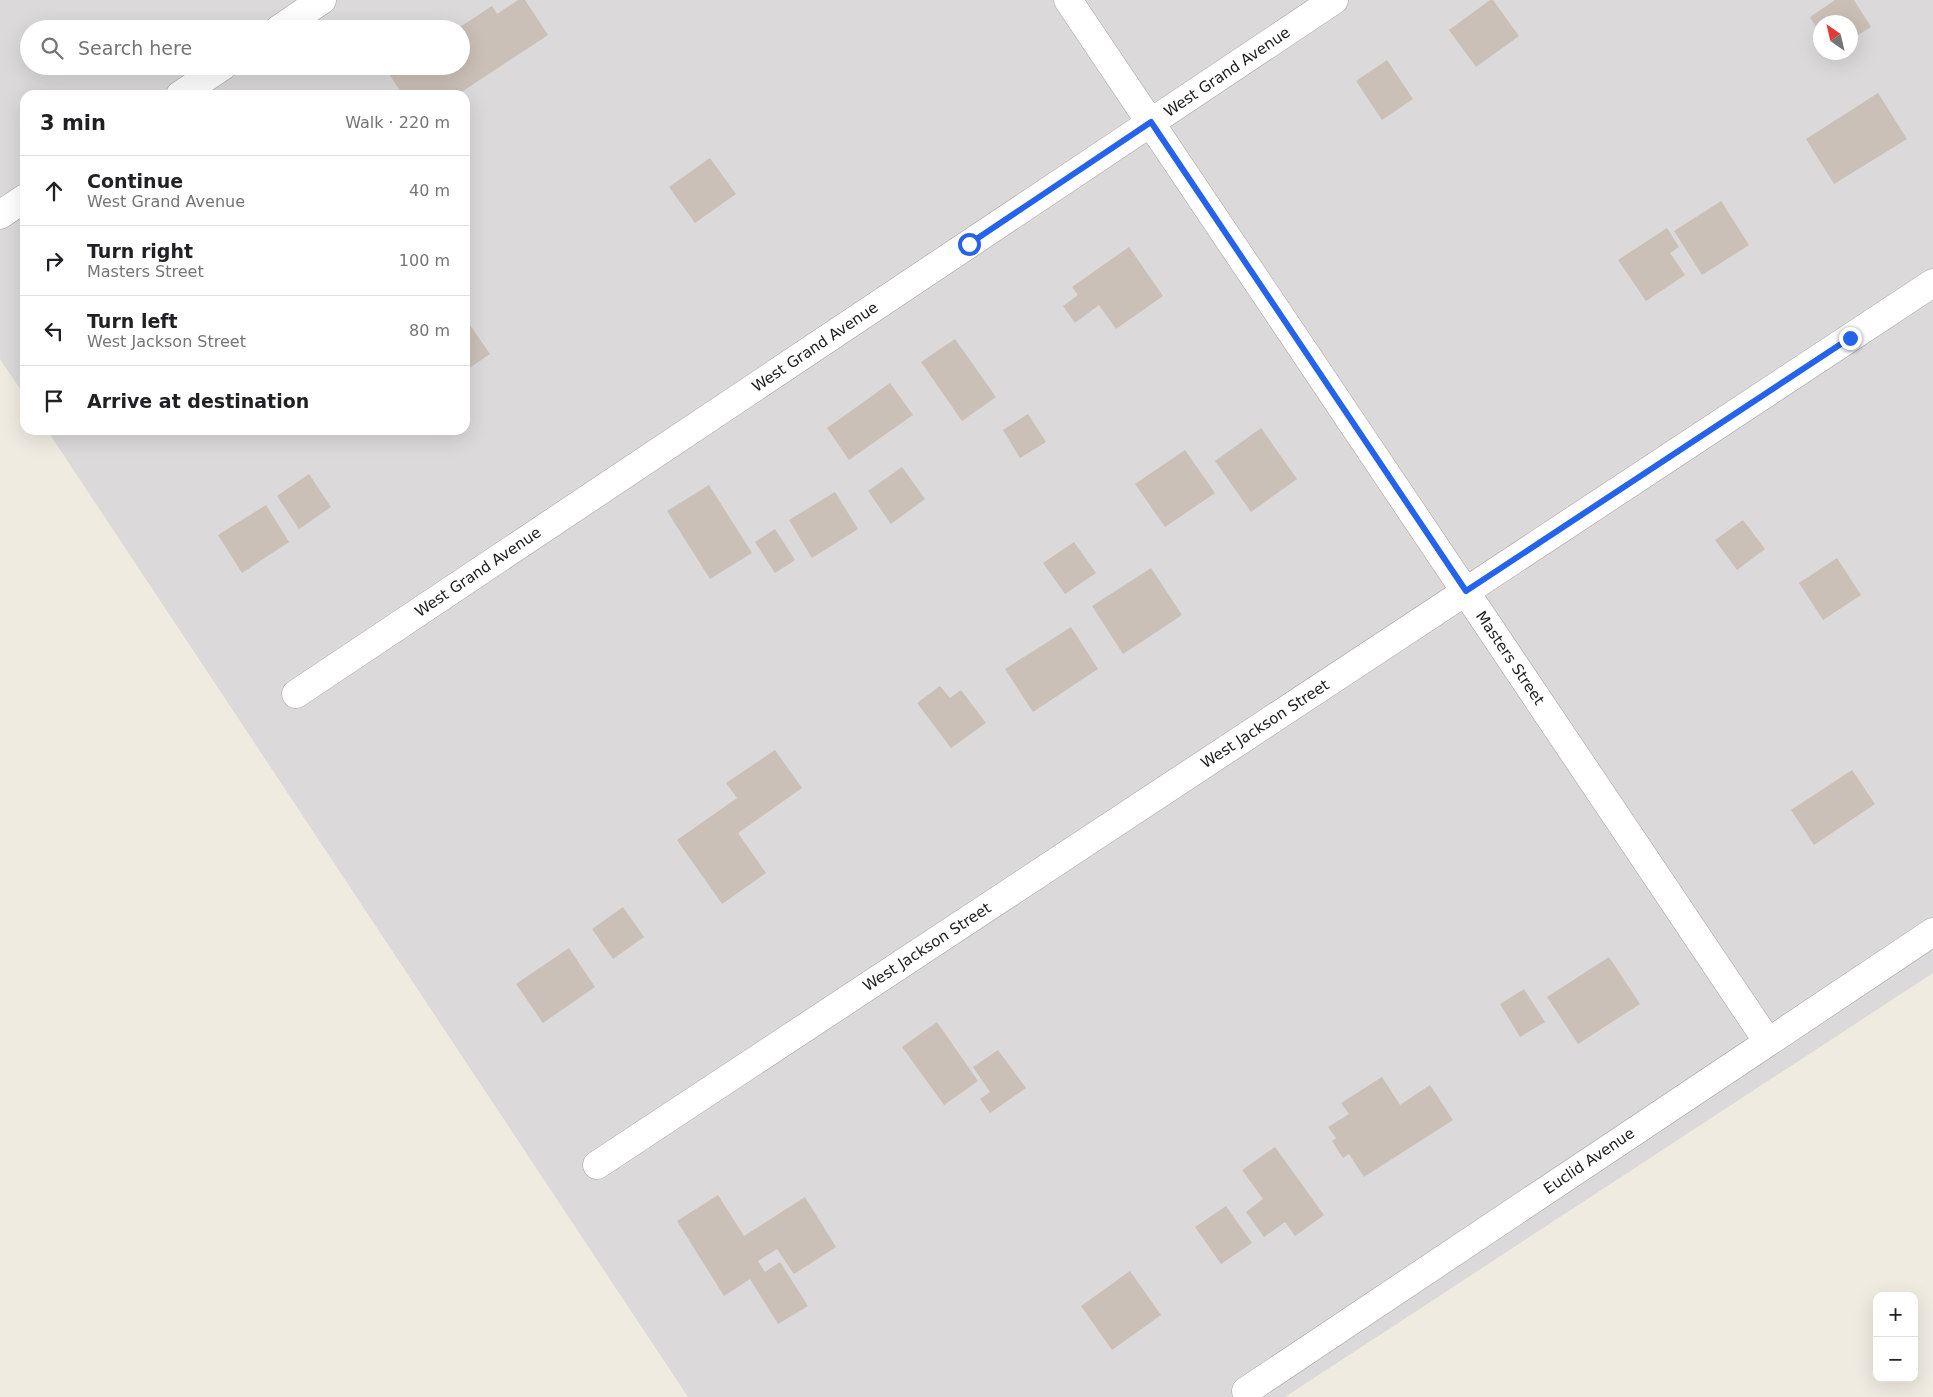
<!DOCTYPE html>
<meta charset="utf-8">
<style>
:root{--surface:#fff;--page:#f2f2f2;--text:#202124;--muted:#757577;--line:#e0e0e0}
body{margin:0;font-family:"DejaVu Sans",sans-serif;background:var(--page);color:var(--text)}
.controls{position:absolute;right:15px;bottom:15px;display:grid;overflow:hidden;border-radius:10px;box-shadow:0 5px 20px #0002}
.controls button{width:45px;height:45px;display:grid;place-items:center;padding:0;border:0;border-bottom:1px solid var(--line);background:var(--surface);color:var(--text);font:25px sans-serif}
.compass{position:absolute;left:1813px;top:15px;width:45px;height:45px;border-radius:50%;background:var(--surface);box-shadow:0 5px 20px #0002;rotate:326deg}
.stop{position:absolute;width:15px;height:15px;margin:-11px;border:4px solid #2563eb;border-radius:50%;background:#fff}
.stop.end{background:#2563eb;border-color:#fff;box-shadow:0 1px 5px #0008}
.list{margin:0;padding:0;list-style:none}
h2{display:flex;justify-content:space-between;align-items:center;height:65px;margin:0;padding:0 20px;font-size:21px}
h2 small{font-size:16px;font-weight:400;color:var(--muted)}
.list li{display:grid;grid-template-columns:32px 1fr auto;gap:15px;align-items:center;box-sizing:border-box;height:70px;padding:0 20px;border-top:1px solid var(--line)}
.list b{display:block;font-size:19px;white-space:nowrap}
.list p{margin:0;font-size:16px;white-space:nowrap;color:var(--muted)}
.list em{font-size:16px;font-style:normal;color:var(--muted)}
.icon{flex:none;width:28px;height:28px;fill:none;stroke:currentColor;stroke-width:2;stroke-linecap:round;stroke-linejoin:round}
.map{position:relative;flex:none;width:1933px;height:1397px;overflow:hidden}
.search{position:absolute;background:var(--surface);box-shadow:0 5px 20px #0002;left:20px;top:20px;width:450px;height:55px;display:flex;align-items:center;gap:12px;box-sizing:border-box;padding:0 18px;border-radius:28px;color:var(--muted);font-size:19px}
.panel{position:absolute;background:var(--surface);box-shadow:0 5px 20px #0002;left:20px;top:90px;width:450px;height:345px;border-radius:15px}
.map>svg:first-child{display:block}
.residential{fill:#dbd9d9;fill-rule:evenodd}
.building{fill:#cbc0b7}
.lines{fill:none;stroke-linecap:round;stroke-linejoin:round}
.minor-casing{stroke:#a3a3a3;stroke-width:29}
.minor{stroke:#fff;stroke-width:28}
.route{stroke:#2563eb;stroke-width:6}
.labels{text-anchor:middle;stroke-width:4;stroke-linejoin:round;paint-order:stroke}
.street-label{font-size:15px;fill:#1c1c1c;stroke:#fff}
</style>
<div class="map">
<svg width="1933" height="1397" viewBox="0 0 1933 1397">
<rect width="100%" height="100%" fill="#efebe1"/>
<path class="residential" d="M0,0h1933v973l-648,424h-597l-641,-967h418v-335h-440v301l-25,-37zM1820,22h30v30h-30zM29,29h432v37h-432z"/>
<path class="building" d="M518,0h7l23,35 -91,60h-54l-14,-21 11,-8h61v-37h-4l35,-23 5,8z
M1490,0h3l26,36 -43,31 -27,-37z
M1835,0h19l17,27 -21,13v-18h-30v11l-10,-16z
M1387,60l26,39 -31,21 -26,-39z
M1878,93l29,46 -73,45 -28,-45z
M710,158l26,36 -41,29 -26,-36z
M1721,201l28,44 -47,30 -28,-44z
M1667,228l12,19 -9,6 15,22 -39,26 -28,-41z
M1129,247l34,49 -47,33 -17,-24 -24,18 -12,-17 15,-11 -6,-8z
M465,318l25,36 -25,17z
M955,339l41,58 -34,24 -41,-59z
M890,383l23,32 -64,45 -22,-32z
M1028,414l18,28 -26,16 -17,-28z
M1261,428l36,51 -46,33 -36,-51z
M1185,450l30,43 -50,34 -30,-43z
M902,467l23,32 -34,25 -23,-33z
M309,474l22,33 -32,22 -22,-33z
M709,485l43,68 -42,26 -43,-68z
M835,492l23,37 -46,29 -23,-38z
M266,505l23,37 -47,31 -24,-38z
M1743,520l22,29 -28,21 -22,-30z
M775,529l20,31 -20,13 -20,-31z
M1074,542l22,31 -31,21 -22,-31z
M1837,558l24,37 -38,25 -24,-37z
M1151,568l31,47 -59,39 -31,-48z
M1071,627l27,42 -65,43 -28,-43z
M940,686l10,12 11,-8 25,33 -35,25 -34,-45z
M775,750l27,38 -64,45 28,40 -44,31 -45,-64 60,-42 -11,-15z
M1852,770l23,34 -61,41 -23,-35z
M623,907l21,30 -31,22 -21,-30z
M569,948l26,39 -52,36 -27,-39z
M1609,957l31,47 -62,40 -31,-47z
M1524,989l21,33 -25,15 -20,-33z
M937,1022l41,59 -34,24 -42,-58z
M998,1050l28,38 -36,25 -10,-14 10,-7 -17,-25z
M1382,1077l18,28 30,-20 23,35 -89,57 -15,-23 -6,4 -11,-17 4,-3 -8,-11 21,-13 -8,-11z
M1275,1147l49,68 -29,21 -10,-14 -21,15 -18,-25 17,-13 -21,-29z
M718,1195l26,41 61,-39 31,50 -42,27 -17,-25 -19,12 7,11 15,-10 28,44 -30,18 -28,-45 -26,17 -47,-75z
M1226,1206l26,37 -31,21 -26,-37z
M1130,1271l31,44 -49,35 -31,-44z"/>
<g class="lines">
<g class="minor-casing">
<path id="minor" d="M1068,0l700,1042
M279,29l43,-29
M180,95l43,-29
M0,215l25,-17
M296,694l1038,-694
M597,1165l1336,-882
M1246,1391l687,-459"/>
</g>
<use href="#minor" class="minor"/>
</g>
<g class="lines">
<path class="route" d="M969,244l182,-122 315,469 384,-253"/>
</g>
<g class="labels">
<g class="street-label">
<text transform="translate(1227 72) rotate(-34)" y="5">West Grand Avenue</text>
<text transform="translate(815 347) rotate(-34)" y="5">West Grand Avenue</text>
<text transform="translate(478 572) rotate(-34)" y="5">West Grand Avenue</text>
<text transform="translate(1510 658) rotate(56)" y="5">Masters Street</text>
<text transform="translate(1265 724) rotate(-33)" y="5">West Jackson Street</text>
<text transform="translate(927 947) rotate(-33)" y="5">West Jackson Street</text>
<text transform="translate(1589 1161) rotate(-34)" y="5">Euclid Avenue</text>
</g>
</g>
</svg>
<div class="controls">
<button>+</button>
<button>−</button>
</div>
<svg class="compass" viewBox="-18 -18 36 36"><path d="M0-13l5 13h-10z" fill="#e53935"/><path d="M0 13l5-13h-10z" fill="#757577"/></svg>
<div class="stop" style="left:969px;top:244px"></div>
<div class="stop end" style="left:1850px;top:338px"></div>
<div class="search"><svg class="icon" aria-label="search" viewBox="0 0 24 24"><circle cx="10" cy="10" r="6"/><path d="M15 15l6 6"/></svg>Search here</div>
<section class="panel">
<h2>3 min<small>Walk · 220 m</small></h2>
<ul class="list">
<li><svg class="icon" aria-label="ahead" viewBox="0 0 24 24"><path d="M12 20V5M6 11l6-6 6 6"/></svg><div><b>Continue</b><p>West Grand Avenue</p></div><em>40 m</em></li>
<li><svg class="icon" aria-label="right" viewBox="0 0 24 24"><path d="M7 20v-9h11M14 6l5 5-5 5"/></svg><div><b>Turn right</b><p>Masters Street</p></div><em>100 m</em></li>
<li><svg class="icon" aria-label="left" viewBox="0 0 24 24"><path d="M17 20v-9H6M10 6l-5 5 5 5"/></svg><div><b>Turn left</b><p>West Jackson Street</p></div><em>80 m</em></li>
<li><svg class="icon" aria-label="arrive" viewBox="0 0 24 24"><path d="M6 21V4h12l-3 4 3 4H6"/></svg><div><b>Arrive at destination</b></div></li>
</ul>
</section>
</div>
